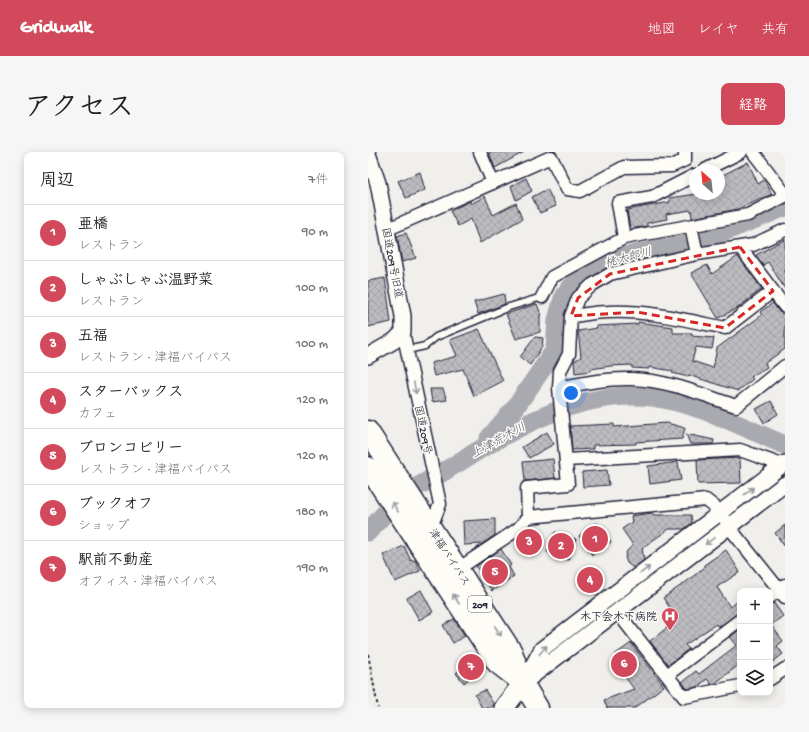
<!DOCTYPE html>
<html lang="ja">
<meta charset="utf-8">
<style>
:root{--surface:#fff;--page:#f6f6f6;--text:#222;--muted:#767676;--line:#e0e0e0;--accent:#d1495b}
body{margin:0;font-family:"Gochi Hand","Klee One",sans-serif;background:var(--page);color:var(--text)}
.controls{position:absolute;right:12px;bottom:12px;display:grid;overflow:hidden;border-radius:8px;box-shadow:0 2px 10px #0003}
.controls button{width:36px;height:36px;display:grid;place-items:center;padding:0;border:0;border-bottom:1px solid var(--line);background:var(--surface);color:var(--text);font:20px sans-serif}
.compass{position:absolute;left:321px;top:12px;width:36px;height:36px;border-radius:50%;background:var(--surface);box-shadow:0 2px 10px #0003;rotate:333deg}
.you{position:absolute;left:203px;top:241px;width:14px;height:14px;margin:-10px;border:3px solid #fff;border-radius:50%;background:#1a73e8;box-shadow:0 0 0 6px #1a73e833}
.badge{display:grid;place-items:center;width:26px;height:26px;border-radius:50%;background:var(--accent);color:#fff;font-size:13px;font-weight:700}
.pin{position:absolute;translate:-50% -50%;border:2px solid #fff;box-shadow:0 1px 4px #0006}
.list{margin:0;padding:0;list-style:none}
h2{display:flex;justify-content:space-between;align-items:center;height:52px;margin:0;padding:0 16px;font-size:17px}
h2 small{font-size:13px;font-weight:400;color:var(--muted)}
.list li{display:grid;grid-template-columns:26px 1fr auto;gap:12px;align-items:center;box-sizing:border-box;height:56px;padding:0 16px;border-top:1px solid var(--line)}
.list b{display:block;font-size:15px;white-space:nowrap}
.list p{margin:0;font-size:13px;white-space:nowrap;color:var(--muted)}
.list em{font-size:13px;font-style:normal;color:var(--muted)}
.icon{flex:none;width:22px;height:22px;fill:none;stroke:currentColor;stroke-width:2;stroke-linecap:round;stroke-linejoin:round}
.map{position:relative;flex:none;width:417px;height:556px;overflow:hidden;border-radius:8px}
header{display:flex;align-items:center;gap:24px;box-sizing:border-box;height:56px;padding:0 20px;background:var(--accent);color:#fff}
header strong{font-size:19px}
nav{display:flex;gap:22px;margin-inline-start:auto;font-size:14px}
.intro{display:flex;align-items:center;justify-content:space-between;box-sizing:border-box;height:96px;padding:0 24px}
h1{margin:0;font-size:28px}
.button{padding:10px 18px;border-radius:8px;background:var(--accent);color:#fff;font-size:14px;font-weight:700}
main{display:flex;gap:24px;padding:0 24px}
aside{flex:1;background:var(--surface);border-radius:8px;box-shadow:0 2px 10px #0003}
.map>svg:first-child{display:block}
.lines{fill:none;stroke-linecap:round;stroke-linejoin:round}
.river{stroke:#a9a9b0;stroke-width:19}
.building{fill:url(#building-cross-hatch);stroke:#22223b}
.service-casing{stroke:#22223b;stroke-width:9}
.minor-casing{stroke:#22223b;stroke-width:15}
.tertiary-casing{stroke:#22223b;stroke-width:18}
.primary-casing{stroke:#22223b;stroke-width:22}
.trunk-casing{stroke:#22223b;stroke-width:23}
.path{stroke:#22223b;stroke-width:2;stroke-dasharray:3 3;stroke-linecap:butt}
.service{stroke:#fdfcf7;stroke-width:6}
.minor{stroke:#fdfcf7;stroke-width:12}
.tertiary{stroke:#fdfcf7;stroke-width:15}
.primary{stroke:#fdfcf7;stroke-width:19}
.trunk{stroke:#fdfcf7;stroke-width:20}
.oneway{stroke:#9a9aa2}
.marked{fill:none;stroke:#d62828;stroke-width:3;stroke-dasharray:8 5;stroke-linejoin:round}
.labels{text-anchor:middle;stroke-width:3;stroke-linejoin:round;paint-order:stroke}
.shield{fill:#fdfcf7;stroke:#646373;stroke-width:1}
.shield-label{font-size:10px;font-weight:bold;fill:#22223b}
.street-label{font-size:11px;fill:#22223b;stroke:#fdfcf7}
.poi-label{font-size:11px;font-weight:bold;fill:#22223b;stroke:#fdfcf7;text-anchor:end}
.water-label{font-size:12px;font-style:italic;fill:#58586a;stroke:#fdfcf7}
</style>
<header>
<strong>Gridwalk</strong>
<nav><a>地図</a><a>レイヤ</a><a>共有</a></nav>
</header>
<div class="intro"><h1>アクセス</h1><a class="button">経路</a></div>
<main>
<aside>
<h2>周辺<small>7件</small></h2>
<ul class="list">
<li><span class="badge">1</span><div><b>亜橋</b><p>レストラン</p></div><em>90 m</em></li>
<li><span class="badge">2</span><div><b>しゃぶしゃぶ温野菜</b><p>レストラン</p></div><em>100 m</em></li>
<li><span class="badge">3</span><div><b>五福</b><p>レストラン · 津福バイパス</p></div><em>100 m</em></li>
<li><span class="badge">4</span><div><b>スターバックス</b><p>カフェ</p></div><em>120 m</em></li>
<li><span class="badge">5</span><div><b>ブロンコビリー</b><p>レストラン · 津福バイパス</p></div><em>120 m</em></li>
<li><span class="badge">6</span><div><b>ブックオフ</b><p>ショップ</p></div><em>180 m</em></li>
<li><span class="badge">7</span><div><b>駅前不動産</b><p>オフィス · 津福バイパス</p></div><em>190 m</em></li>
</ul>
</aside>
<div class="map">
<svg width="417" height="556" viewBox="0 0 417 556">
<defs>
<pattern id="building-cross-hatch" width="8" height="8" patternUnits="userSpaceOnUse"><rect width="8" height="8" fill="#bcbcc0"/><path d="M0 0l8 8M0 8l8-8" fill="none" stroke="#a1a1a6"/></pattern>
</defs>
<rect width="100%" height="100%" fill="#f0efec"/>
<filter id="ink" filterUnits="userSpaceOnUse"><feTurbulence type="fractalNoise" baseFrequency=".025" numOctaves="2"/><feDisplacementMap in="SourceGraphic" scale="8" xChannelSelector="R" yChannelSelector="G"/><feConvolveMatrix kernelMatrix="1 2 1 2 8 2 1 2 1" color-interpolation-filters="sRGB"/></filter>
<g filter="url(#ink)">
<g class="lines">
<path class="river" d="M121,286l26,-30 40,-58 2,-30 7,-25 18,-20 17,-11 28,-8 87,-20 71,-29
M0,380c10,-11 20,-23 31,-33 14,-12 34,-20 49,-30 62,-38 128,-80 204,-72 46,6 90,30 133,48"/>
</g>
<path class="building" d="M124,0h32l-29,16 -6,-15z
M380,10l10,22 6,-4 8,14 -34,15 -46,9 -1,-8 -25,4 1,5 -20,4v3l-17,3 -3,-19 43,-8 -1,-4 28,-4h22v-17z
M52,20l5,18 -19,8 -8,-17z
M158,26l6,13 -16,9 -5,-14z
M179,37l9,17 -16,7 -8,-16z
M117,44l8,19 23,-12 6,16 -42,24 -9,-24 -13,7 -8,-15 20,-10 1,3z
M38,81l10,25 -14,4 -5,-26z
M417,87v50l-17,-27 -5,3 -7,-10z
M370,104l24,33 -26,20 -18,9 -27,-45 16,-8 5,9z
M17,126l6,44 -23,5v-46z
M136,142l1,10 -27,10 -4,-12z
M405,151l6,9 6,2v35l-20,14 2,4 -16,10 2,2 -15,12 -50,-16v2l-16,-4 1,-2 -24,-4v2l-17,-1v-3l-22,1 -19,3v2l-16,2 -1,-12 7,-4 -3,-26 19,-3 -1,-2 42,-2v-2l35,5v6h19v3l22,2 -2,11 -16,-2 -4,14 21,7 4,-20 45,-33 -2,-3z
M169,152l4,11h-1v17l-24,7 -10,-25z
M111,177l24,52 -29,15 -11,-27 -29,7 -3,-13 26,-7 -7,-16z
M167,185l8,1 -1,9 -12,18 -10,-8z
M62,237h13l4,11 -15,2z
M403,249l7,13 -14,9 -8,-14z
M299,271l18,5 -3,11 -46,3v2l-43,1v4l-21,1 -2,-24 44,-2v3z
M179,280l7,12 -25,14 -7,-11z
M318,282l28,6 -1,4h-23z
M372,306l1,25 -43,1 -1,-24z
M185,307l2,19 -30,3 -2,-19z
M310,310l3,18 -31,4 -2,-18z
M239,318l2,15 -26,2 -1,-15z
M284,361l2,2h37l1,8 -8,6h-15l-27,19 2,12 -9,7h-3l-5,-4 -2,-6 2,-6 6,-6 -11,-16 10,-7 -1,-6z
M127,367v16l-13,9 -18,1 -1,-24z
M229,371l14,19 -19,13 -13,-19z
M417,373v22l-10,-14z
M167,378l7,12 -18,11 -8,-12z
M187,380l21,7 -8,21 -21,-8z
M36,394l7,15 4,-1 5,11 -25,11 -12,-27z
M133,397l10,16 -2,2 5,9 -22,15 -16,-25z
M358,398l14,22 -23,15 13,20 10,-7v13l-18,12 -5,1 -1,-2 -31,21 4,4 -21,16 -18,-24 28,-22 -15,-21 23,-16 19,-15 -1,-2z
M221,415l12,19 -11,7 -12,-19z
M53,438l12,22 -14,8 -12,-22z
M406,451l9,13 -12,9 12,16 -6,5 6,8 -13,10v-60z
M86,467l11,17 -12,7 -10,-18z
M372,477v35l-26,20h-3l-4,-5 -10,8 -10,2 -5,-7 14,-11 3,3 38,-29 -7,-8z
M263,491l33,43 -29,22h-28l-3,-8 30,-11 -20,-27 2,-8z
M105,508l8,9 -17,14 -8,-10z
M117,538l9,15 -5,3h-7l-7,-13z"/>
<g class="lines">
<g class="service-casing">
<path id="service" d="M39,198l18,-4 11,-9 73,-30 33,-10"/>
</g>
<g class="minor-casing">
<path id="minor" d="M112,0l13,31
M385,0l32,42
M337,18l36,-18
M323,74l6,28
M18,78l165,-73 16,32 13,2 44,-24 48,-1 13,-6v-8
M417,78l-32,15 -56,9 -87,20 -18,11 -14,13 -7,18 -2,38 -9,17 -1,17c25,-5 48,-10 73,-9 35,1 71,16 104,27l49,-40
M256,86l-6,-35 34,-6 43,-22
M372,95l45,60
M174,145l10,-20 72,-39 124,-23 37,-19
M203,164c12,-1 24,-4 37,-4 39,-2 78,8 117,16l48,-37
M35,180l37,172 -9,23
M198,308l174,-10 42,15
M160,365l-1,-29 41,-4 -9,-96
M90,417l60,-40 10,-12 178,-17 15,12 8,15 56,70
M402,445l15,-12
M257,470l59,75 56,-11
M299,523l73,-55
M402,527l15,-10"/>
</g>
<g class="tertiary-casing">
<path id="tertiary" d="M0,2l10,29 25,133v16l-9,9 -26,15
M163,525l254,-193
M155,531l19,-34 243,-186"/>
</g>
<g class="primary-casing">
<path id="primary" d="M136,556l19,-25"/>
</g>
<g class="trunk-casing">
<path id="trunk" d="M0,279l144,221 11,31 15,25
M0,315l129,196 26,20"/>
</g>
<path class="path" d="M0,502l10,54"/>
<use href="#service" class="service"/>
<use href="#minor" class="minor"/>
<use href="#tertiary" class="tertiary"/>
<use href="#primary" class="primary"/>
<use href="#trunk" class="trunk"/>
</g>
<defs><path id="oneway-shaft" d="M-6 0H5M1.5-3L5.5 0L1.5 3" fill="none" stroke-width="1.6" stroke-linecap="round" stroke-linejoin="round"/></defs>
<g class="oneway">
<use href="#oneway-shaft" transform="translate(47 236) rotate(78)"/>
<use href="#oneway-shaft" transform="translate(381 339) rotate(-38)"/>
<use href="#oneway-shaft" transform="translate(27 355) rotate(-123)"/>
<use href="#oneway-shaft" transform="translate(342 389) rotate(143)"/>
<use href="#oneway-shaft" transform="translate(277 418) rotate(-37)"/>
<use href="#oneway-shaft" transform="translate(88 447) rotate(-123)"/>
<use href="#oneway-shaft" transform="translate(130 479) rotate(57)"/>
<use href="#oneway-shaft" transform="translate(175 498) rotate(-49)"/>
</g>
</g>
<path class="marked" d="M372,95l33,44 -48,37 -88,-16 -66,4 7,-18 32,-24z"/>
<defs>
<g id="hospital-pin" transform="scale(0.9)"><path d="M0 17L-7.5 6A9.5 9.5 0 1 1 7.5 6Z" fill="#d1495b" stroke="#fdfcf7"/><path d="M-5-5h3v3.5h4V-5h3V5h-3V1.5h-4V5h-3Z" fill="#fff"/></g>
</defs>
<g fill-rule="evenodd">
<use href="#hospital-pin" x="302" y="464"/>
</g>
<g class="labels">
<rect class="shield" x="100" y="444" width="24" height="16" rx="3"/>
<g class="shield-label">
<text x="112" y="456">209</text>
</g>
<g class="street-label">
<text transform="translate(25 111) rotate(79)" y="4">国道209号旧道</text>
<text transform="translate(56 278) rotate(78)" y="4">国道209号</text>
<text transform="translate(82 405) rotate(57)" y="4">津福バイパス</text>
</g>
<g class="poi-label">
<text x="289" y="468">木下会木下病院</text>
</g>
<g class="water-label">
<text transform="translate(260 105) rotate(-15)" y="4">桃太郎川</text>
<text transform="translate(130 288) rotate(-29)" y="4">上津荒木川</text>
</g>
</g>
</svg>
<div class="controls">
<button>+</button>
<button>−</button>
<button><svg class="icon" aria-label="layers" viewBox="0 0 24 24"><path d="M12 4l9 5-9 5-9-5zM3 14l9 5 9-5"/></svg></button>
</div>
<svg class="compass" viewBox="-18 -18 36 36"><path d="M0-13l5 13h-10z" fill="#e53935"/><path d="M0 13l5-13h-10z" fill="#767676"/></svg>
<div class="you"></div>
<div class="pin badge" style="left:227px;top:387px">1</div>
<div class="pin badge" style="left:193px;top:394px">2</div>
<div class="pin badge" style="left:161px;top:390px">3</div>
<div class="pin badge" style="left:222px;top:428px">4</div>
<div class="pin badge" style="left:127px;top:420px">5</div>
<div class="pin badge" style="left:256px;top:512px">6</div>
<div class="pin badge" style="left:103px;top:515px">7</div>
</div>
</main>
